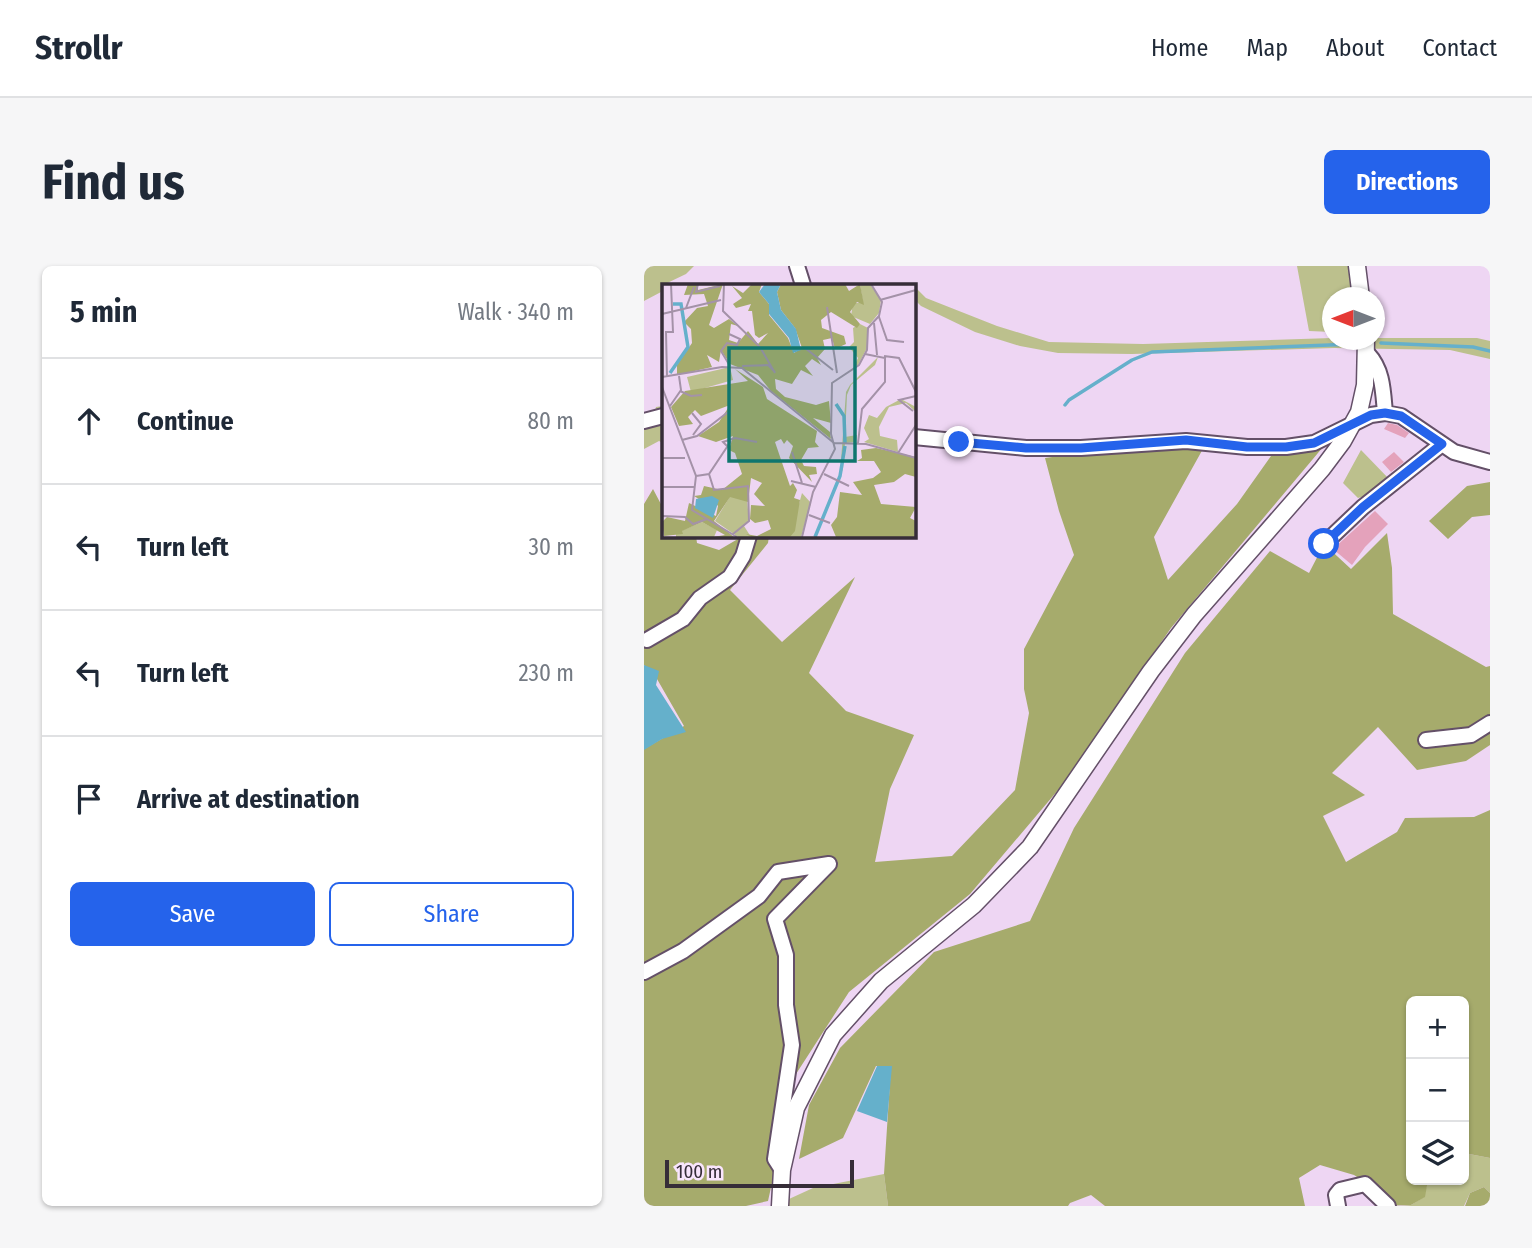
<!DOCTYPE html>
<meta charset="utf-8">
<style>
:root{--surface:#fff;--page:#f6f6f7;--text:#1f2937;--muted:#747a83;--line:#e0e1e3;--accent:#2563eb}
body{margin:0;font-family:"Fira Sans Condensed",sans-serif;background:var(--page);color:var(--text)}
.controls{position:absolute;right:21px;bottom:21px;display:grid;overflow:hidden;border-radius:10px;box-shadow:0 2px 5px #0004}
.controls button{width:63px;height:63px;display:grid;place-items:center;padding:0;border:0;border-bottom:2px solid var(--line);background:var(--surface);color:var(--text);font:35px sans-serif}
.compass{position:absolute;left:678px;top:21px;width:63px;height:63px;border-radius:50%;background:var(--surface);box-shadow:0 2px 5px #0004;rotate:270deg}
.scale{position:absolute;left:21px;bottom:18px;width:189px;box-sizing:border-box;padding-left:7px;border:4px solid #362d38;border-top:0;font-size:19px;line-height:24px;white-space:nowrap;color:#362d38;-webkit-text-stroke:5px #f9e5fc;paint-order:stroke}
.stop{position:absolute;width:21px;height:21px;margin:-16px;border:5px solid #2563eb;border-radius:50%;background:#fff}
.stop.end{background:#2563eb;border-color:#fff;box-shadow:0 2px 7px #0008}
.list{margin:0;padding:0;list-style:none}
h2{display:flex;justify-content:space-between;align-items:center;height:91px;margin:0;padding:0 28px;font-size:30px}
h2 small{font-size:23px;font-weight:400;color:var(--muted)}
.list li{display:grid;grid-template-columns:46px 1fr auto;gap:21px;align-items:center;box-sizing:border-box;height:126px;padding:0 28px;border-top:2px solid var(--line)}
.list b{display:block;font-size:26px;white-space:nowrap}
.list em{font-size:23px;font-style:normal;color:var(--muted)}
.actions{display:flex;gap:14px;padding:21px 28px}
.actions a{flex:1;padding:16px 0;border:2px solid var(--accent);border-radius:10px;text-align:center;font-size:24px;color:var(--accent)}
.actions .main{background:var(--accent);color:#fff}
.icon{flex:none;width:38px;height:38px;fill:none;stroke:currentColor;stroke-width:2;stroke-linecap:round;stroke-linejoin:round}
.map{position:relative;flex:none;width:846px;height:940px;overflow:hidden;border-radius:10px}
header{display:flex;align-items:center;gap:42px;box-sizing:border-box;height:98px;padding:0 35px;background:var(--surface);border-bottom:2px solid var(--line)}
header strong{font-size:33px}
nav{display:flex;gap:38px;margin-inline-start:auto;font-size:24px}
.intro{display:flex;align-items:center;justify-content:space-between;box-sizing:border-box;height:168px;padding:0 42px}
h1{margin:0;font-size:49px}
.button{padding:18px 32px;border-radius:10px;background:var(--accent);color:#fff;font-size:24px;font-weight:700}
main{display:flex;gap:42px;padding:0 42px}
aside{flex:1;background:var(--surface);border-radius:10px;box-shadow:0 2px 5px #0004}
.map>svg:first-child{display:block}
.green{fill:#bcc08d}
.forest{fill:#a6ab6c}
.water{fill:#65b0cb}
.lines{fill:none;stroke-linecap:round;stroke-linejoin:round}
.stream{stroke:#65b0cb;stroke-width:3.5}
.building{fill:#e4a2bb}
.minor-casing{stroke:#645068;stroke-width:18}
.tertiary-casing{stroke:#645068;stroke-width:19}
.minor{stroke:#fff;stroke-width:14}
.tertiary{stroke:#fff;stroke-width:16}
.route{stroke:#2563eb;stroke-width:9}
.inset-river{fill:none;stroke:#65b0cb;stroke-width:3.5}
.inset-road{fill:none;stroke:#a492a8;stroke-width:2}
.view{fill:#0f766e;fill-opacity:0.15;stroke:#0f766e;stroke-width:3.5}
.inset-edge{fill:none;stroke:#362d38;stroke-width:3.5}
</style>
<header>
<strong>Strollr</strong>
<nav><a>Home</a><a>Map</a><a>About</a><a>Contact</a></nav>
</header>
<div class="intro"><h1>Find us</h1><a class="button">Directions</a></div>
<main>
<aside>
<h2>5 min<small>Walk · 340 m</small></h2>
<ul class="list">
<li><svg class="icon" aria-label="ahead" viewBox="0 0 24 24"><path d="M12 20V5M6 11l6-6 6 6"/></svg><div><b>Continue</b></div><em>80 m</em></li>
<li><svg class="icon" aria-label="left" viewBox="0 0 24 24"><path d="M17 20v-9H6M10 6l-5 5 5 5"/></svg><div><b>Turn left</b></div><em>30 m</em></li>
<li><svg class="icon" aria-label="left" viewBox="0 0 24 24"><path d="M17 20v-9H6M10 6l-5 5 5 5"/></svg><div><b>Turn left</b></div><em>230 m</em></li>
<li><svg class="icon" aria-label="arrive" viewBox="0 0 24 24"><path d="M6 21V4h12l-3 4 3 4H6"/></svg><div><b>Arrive at destination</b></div></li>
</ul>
<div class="actions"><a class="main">Save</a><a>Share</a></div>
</aside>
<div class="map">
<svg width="846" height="940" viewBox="0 0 846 940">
<rect width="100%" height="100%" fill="#eed6f3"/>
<path class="green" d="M0,0h50l-8,8 -23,11 -2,7 -17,9z
M653,0h52l2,31 -19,1v34l-23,-1z
M270,20l12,12 71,28 52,16 94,2 189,-6h145l13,3v18l-40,-9 -115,-2 -203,6 -74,-1 -38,-7 -45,-14 -54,-26 -7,-7z
M19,140v37l-4,-2 -15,8v-26l9,-4 3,-12z
M717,184l31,32 -14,10 -20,6 -15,-15z
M820,887l26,5v35l-6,-6 -14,6 -6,13h-64l11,-1 13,-8 4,-17h36z
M240,908l4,32h-99v-7l24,-11z"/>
<path class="forest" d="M510,177l50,4 -50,90 14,43 69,-76 34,-48 52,-9 -152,181 -107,155 -94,111 -121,98 -53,82 -28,127 -22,5h-102v-457l40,-23 -27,-47 -13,-14v-161l9,-15 10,19v28h33l1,7 22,7 24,-14h26l-1,7 -38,47 52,52 73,-65 -46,96 37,38 68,24 -24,54 -15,73 77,-6 63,-66 14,-77 -5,-24v-40l50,-94 -15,-44 -14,-53z
M846,216v33l-18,2 -24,22 -19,-18 38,-35z
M743,267l5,35 1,46 93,53 4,-1v79l-24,16 -49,9 -39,-43 -46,46 33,22 -42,21 23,46 51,-30 8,-14 69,-1 16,-7v348l-26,-5v-152h-53v179h17l-3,17 -14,8 -31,1 -10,-21 -16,-10 -34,-10 -21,13 6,28h-200l-14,-11 -21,8 -2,3h-180l-4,-32 7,-108h-15l-33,72 -44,21 10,-54 31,-57 94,-96 96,-31 44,-93 111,-175 85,-102 39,22 15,-29 27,25z
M840,921l6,6v13h-25l5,-13z"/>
<path class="water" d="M0,399l15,6 -3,14 30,47 -24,7 -18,11z
M233,800h15l-5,56 -30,-11z"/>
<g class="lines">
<path class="stream" d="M737,77l92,4 17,4
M421,139l4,-5 63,-40 20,-8 204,-8"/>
</g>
<path class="building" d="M744,157l9,2 12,8 -4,5 -21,-9z
M750,186l10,10 -13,10 -9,-10z
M731,245l13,13 -23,23 -13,18 -19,-16z"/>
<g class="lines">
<g class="minor-casing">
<path id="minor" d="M153,0l6,19
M724,88c15,16 15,37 17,59
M0,155l19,-5
M270,171l112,11h55l105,-7 61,6h39l28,-4 57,-28 14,-2 16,3 53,36 36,10
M680,278l39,-37 79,-63
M3,374l36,-21 17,-21 30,-21 13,-21 6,-20
M782,474l45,-5 19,-12
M0,706l39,-21 76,-55 19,-24 51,-8
M138,904l-7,-11 17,-114 -6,-40v-50l-11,-36 54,-55
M694,940l-2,-11 4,-5 25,-6 23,22"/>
</g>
<g class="tertiary-casing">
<path id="tertiary" d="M713,0l4,32
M136,940l2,-36 14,-62 37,-73 48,-54 93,-76 56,-58 121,-176 43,-56 128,-146 21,-28 16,-29 6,-27 1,-45"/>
</g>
<use href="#minor" class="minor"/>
<use href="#tertiary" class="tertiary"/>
</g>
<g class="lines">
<path class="route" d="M315,176l67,6h55l105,-8 61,7h39l28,-4 57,-28 14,-2 16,3 41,28 -79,63 -39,37"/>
</g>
<g transform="translate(18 18)">
<rect width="254" height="254" fill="#eed6f3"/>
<path d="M198,0h10l11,16 -2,13 -9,11 -19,-8 2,-13h10zM198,40l8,4 -1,20 -9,17 -4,1 4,-8 -9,-11 5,-5 -1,-14zM216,73l-3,8 -24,20 -4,10 -2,42 12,-2 -1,7 -11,1 -2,26 -27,67 -2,1 26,-62 6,-83 4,-7zM68,83l3,13 -42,12 -4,-15zM239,115l15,8v5l-10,-9 -17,4 -10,20 1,9 17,4 1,12 -34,-10 5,-3 -5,-11 5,-13 8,3 9,-11zM51,206l34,8 2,23 -5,5 7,11h-13l-23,-16 14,-23zM140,209l9,10 -10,34h-11zM40,238l15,8 -3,7h-38v-4z" fill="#bcc08d"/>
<path d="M26,0h10v6l25,-6 -14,41 5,3 15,-9 9,7 -7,-2 -2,16 9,3 10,-12 10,13 10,-11 -9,5 -4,-3 -3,-24h-4l3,-7 -15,4 -3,-4 9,-6 -10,-12 11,7 9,-9h10l-3,8 10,12v11l19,23 6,15 8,-5 -7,-20 -14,-18 -4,-18 4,-8h64l4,7 11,-7 4,21 -7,-3 -7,10 10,12 -3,4 -26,-16 -10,8 1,8 22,8 2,8 -11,5 -3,-11 -9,2 2,9 -8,9 4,7 -9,-6 -7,7 8,10 -12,-6 -9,14 -17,-5 1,10 9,8 31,8 13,-4 2,22 -18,-5 17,14 1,7 -60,-48 -13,-16 -28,-11 -9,-14 -2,12 -12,-7 5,12 -35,8v-10l15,-22 -1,-14 -7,-7 13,-14 11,-2 -4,-12 -20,1zM73,85l28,18 4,12 50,32 -2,11 4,5 -11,1 -7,12 3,6 12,1 1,7 -8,1 3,7 -23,-24 4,-12 -6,-6 -3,4 -3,-5 -6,3 15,44 3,-3 4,7 -3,8 6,2 -5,31 -5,6h-39l-5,-3 11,2 14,-7 -3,-9 -13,3 -5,-4 1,-14 14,1 -11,-12 8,-11 -11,-5 -3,24 -18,-5 -16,24 20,16h-21l12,-2 -23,-13 -20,9 1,3 -19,2 -2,-14 5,-5 18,4 4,-18 27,13 2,-10 -6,-8 -10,3 -8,-5 7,-1 3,-9 18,4 20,-16 -7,-21 -6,-3 4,-14 -17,6 -18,-6 21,-14 11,-17 -29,11 -6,-6 -7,7 5,7 -14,2 -8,-19 14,-16 63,-10zM214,164l40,9v20l-11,-3 -11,8 -20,3 7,19 35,3 -6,11 6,3v16h-80l-5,-12 6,-8 3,-25 22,3 -9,-13 20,-4 8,-6 -7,-11h-17l5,-3 -1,-8z" fill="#a6ab6c"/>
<path d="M103,0h16l-4,8 4,18 15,19 5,21 -8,3 -4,-15 -20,-24v-10l-10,-12zM50,212l7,4 -6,18 -18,-10 1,-9z" fill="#65b0cb"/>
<path class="inset-river" d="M8,89l18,-26 -7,-43h-8M174,120l8,12 1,27M153,253l25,-61 5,-30"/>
<path class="inset-road" d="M36,0l-2,8 24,-6M62,0l-1,27 37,36 15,26M218,16l36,-10M165,23l10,66M24,24l8,-21M0,30l59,-14M217,33l8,23 17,2M212,39l3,32M67,50l11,5 -3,6 -10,-2 -6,8 9,15M143,64l28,22M222,72l15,2 17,34M80,82l26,-1 7,7M0,93l60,-10 20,1 92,75 32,1 50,14M5,93l-1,-45h7l-2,-48M0,103l34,89 -4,34 45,27M18,107l11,5 11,-1M8,122l11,-16 -2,-14M251,127l-14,-11 17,-4M30,129l9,11 -8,11M20,156l15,-4 31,-24M196,159l4,-34 23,-27v-24l-20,-4M66,163l-5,-5 12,-4 22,4M130,168l10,31M236,169l18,-28M0,174h23M47,190l5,16 34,-4 1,35 -16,13M162,190l25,12M34,192l13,-2 22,-33M129,197l25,6M0,203h32M147,231l21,8M0,232l23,1 8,7 14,-5M140,253l11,-45 22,-43 -4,-15 1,-51 27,-18 8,-15 1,-22 11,-12 3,-14 -11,-18"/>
<path class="view" d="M67,64h126v113h-126z"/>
<rect width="254" height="254" class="inset-edge"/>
</g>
</svg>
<div class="controls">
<button>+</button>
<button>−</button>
<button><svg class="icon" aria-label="layers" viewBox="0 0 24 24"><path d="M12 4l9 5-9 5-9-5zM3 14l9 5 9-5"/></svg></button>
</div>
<svg class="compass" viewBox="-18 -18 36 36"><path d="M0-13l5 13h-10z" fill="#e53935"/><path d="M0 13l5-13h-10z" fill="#747a83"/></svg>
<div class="scale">100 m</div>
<div class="stop" style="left:680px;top:278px"></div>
<div class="stop end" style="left:315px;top:176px"></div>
</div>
</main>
